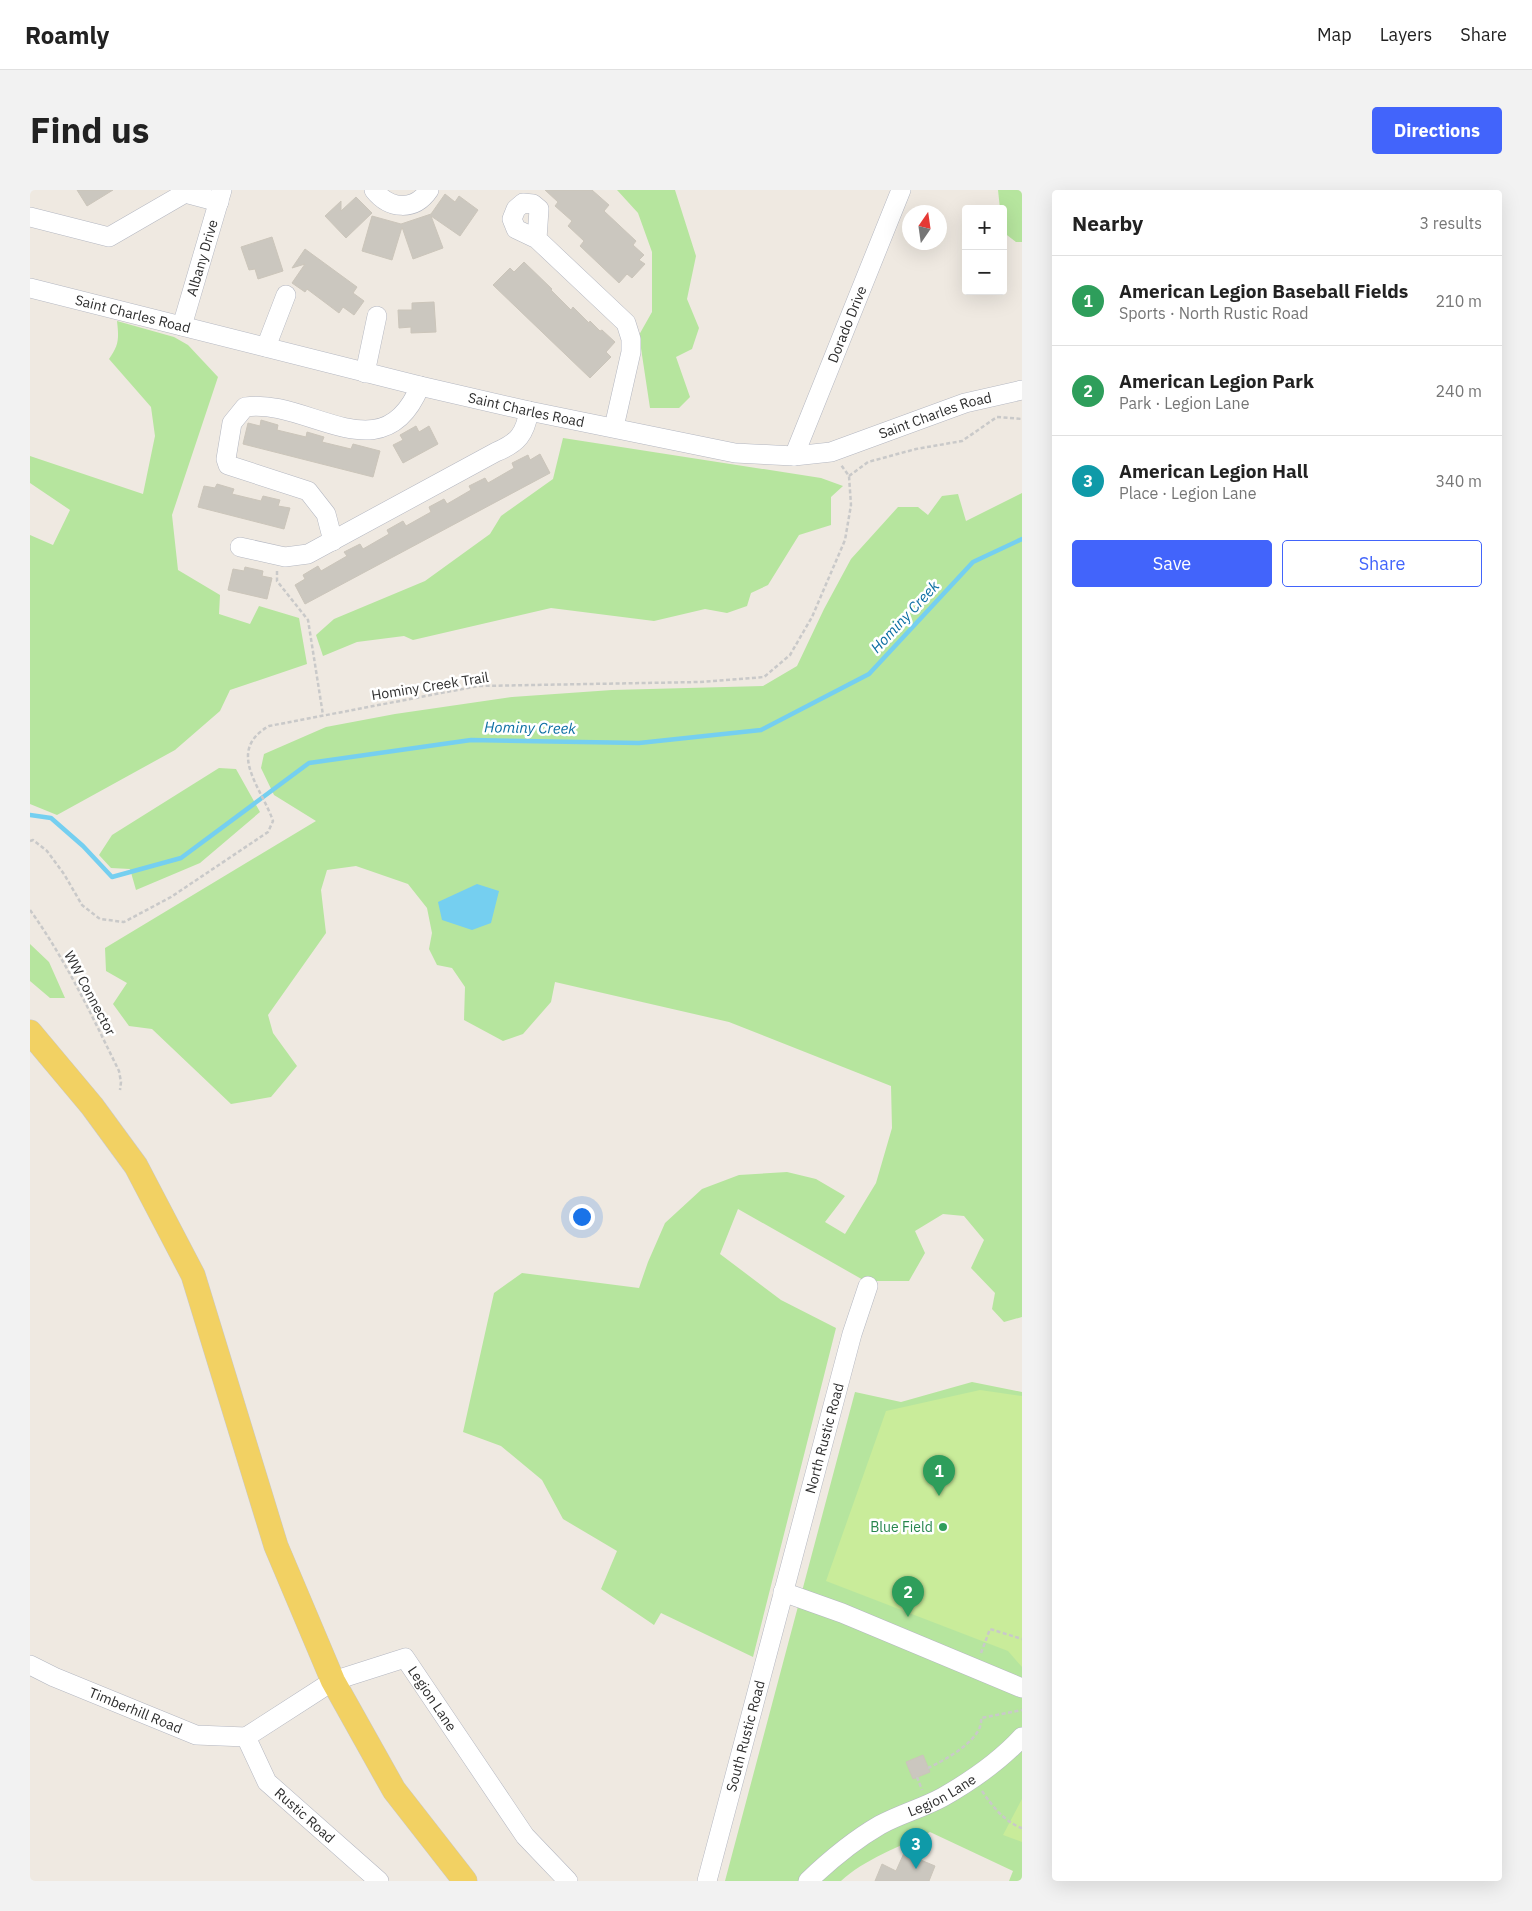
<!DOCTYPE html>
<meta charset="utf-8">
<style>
:root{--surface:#fff;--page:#f2f2f2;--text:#222;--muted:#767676;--line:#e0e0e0;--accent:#4264fb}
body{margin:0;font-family:"IBM Plex Sans",sans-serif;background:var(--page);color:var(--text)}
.controls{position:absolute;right:15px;top:15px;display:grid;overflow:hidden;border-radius:5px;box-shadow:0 5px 20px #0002}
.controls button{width:45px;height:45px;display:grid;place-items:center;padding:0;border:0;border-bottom:1px solid var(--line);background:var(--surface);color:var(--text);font:25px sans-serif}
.compass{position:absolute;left:872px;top:15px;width:45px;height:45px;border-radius:50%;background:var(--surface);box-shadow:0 5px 20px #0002;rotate:13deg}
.you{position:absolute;left:551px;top:1026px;width:18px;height:18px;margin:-12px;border:4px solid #fff;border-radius:50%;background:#1a73e8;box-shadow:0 0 0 8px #1a73e833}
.badge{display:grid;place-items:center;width:32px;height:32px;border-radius:50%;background:var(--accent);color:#fff;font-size:16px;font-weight:700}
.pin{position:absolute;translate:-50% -41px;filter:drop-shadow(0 1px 2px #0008)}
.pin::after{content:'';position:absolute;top:26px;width:18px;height:15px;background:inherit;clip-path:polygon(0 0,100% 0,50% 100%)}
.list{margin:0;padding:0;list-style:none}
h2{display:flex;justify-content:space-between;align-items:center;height:65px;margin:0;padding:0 20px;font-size:21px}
h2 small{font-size:16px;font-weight:400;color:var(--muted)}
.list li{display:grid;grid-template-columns:32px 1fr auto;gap:15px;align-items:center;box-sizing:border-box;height:90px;padding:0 20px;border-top:1px solid var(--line)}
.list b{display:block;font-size:19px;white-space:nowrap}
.list p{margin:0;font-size:16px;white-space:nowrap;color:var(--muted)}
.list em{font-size:16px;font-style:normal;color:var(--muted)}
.actions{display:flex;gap:10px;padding:15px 20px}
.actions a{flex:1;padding:11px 0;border:1px solid var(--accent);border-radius:5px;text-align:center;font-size:18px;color:var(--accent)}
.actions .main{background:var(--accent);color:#fff}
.map{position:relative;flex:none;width:992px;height:1691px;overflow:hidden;border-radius:5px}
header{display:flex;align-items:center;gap:30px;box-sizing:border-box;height:70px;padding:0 25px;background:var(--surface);border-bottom:1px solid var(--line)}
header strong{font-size:24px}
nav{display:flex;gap:28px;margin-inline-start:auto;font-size:18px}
.intro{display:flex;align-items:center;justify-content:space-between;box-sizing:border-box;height:120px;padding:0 30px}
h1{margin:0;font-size:35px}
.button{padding:12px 22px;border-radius:5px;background:var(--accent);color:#fff;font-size:18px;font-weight:700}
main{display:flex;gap:30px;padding:0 30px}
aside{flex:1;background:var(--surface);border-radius:5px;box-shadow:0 5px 20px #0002}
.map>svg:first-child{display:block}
.green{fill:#b6e59e}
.pitch{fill:#c9ec9a}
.water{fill:#75cff0}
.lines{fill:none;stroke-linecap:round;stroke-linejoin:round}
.stream{stroke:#75cff0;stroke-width:4.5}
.building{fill:#cbc7bf;stroke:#cbc5ba}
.minor-casing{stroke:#b4b7c1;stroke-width:20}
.major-casing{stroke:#c9c9c9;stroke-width:25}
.path{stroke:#c9c9c9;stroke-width:2.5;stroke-dasharray:4 2.5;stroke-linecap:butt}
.minor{stroke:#fff;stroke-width:19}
.major{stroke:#f2d163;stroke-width:24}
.leisure-dot{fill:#2e9e5b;stroke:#fff;stroke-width:2}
.labels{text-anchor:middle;stroke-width:5;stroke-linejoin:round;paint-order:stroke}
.street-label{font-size:14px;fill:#2e2e2e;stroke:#fff}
.leisure-label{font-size:14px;fill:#27864d;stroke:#fff;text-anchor:end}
.water-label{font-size:15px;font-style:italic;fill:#0d6fa3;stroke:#fff}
</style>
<header>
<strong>Roamly</strong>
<nav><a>Map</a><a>Layers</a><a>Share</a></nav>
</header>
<div class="intro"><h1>Find us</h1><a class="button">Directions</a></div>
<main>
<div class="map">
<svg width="992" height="1691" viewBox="0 0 992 1691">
<rect width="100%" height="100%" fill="#efe9e1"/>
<path class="green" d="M587,0h58l21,66 -9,43 12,29 -7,21 -16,8 14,40 -11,11h-29l-11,-73 13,-23v-60l-14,-39z
M968,0h24v52h-6l-13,-10v-23h-3z
M87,131l57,16 14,8 30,32 -46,138 6,55 42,25 -1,19 31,10 9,-18 40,12 8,46 -77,26 -10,21 -45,39 -118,65 -27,-11v-269l23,10 17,-35 -40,-27v-27l113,38 12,-58 -4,-29 -42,-48c10,-14 10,-20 8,-38z
M533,248l258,40 22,8 -12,11v28l-32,10 -31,50 -17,8 -4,13 -20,7 -22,-4 -51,12 -103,-13 -138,32 -9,-4 -47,6 -34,14 -7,-21 18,-16 91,-38 65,-47 11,-18 52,-37z
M992,303v824l-18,5 -12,-13 3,-16 -24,-25 13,-28 -20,-24 -21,-2 -28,17 10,22 -16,28h-44l-127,-72 -18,45 61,46 55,28 -83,329 -92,-44 -7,12 -53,-36 16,-38 -54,-32 -21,-39 -41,-34 -38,-14 31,-139 28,-20 117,15 9,-26 17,-39 37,-34 37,-14 48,-3 29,7 29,17 -20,26 20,12 31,-51 16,-55 -1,-42 -162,-64 -174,-40 -4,20 -28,32 -20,7 -39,-21 1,-33 -13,-19 -15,-3 -8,-16 3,-16 -5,-25 -19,-24 -52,-18 -29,4 -6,20 5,43 -58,82 5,18 24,33 -26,31 -40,7 -79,-75 -23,-3 -16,-22 14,-21 -21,-12 -1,-23 211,-127 -42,-26 -13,-27 3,-14 62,-27 69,-13 117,-17 100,-7 151,-4 34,-20 27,-57 27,-50 47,-52h20l10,8 14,-19 16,-2 8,27z
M189,578l17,1 24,43 -60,51 -64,27 -6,-21 -19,-1 -12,-13 13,-20z
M0,754l19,18 16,36h-15l-20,-17z
M942,1192l50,10v489h-13l4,-10 -83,-39c-27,13 -67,28 -89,49h-116l130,-489 46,10z"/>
<path class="pitch" d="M950,1200l42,6v271l-14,-16 -182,-70 60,-170z
M992,1609v43l-19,-7z"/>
<path class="water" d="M447,694l22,7 -8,32 -19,7 -30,-10 -4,-18z"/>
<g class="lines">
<path class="stream" d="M0,625l21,3 32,28 29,31 69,-19 128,-95 162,-23 168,3 122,-13 108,-56 104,-112 49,-23"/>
</g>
<path class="building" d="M47,0h36l-26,16z
M515,0h47l17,15 -5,6 32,30 -3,4 11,10 -5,5 6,4 -13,14 -5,-4 -8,9 -39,-37 4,-5 -16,-15 4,-5 -17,-15 3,-4z
M415,4l10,8 4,-6 19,14 -18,26 -29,-20 12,32 -30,11 -11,-32 -10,33 -30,-9 10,-35 29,8 30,-10z
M326,7l16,16 -26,25 -21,-22 16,-15v10z
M242,47l11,34 -25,8 -3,-10 -6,1 -8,-23z
M275,59l52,38 -4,6 11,8 -10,14 -11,-8 -4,6 -32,-24 -2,3 -13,-9 13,-19 -13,4z
M494,72l28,27 -1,1 20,20 2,-3 16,16 1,-2 10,10 2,-1 13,12 -9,10 5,5 -21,21 -97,-93 17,-17 4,4z
M404,112l2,30 -25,1v-6l-12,1 -1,-18h14v-7z
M231,230l17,5 -1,5 29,7 1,-5 17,5 -2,5 29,7 2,-5 27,7 -7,26 -130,-33 5,-21 12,3z
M386,236l3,6 10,-6 9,18 -35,19 -10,-18 10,-5 -3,-5z
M510,264l10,19 -245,131 -10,-19 10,-6 -2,-4 15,-9 3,5 26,-15 -3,-4 16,-8 3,5 26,-15 -2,-4 16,-9 3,5 25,-14 -2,-5 15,-8 3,5 24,-14 -2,-4 16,-8 3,5 26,-15 -2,-5 16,-8 2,5z
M187,294l17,5 -2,5 29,7 2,-5 17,4 -2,6 12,2 -6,21 -86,-22 6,-21 11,2z
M215,377l18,4 -1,5 10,2 -5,21 -39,-9 5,-21 11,2z
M893,1565l7,17 -17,7 -7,-17z
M874,1663l31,13 -6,15h-54l7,-17 14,7z"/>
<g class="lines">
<g class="minor-casing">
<g id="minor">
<path d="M344,0c15,19 40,22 55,0"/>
<path d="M0,27l79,20 76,-44 34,9"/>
<path d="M507,49l-21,-10 -4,-10 4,-10 7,-6 10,1 6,5 -2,30 89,84 5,16v13l-17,75"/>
<path id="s1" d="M0,98l390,98 109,25 206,42 59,3 37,-4 134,-49 57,-13"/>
<path id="s2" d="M152,136l40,-136"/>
<path d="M236,157l20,-52"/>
<path d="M335,183l12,-57"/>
<path id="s3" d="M764,266l107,-266"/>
<path d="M303,351l-7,-27 -18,-23 -80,-26 -2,-6 6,-36 13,-16c62,-10 138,70 175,-21"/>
<path d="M210,357l45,10 23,-3 188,-102c22,-9 29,-18 33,-41"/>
<path d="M753,1402l59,21 180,75"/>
<path id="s4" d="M0,1475l24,12 142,58 50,2"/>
<path id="s5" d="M216,1547l87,-56 72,-23 120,178 43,45"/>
<path id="s6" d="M216,1547l21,45 112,99"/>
<path id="s7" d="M677,1691l145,-547 16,-48"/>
<path id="s8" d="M778,1691c22,-21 46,-41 72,-56 20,-11 43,-17 63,-28 28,-16 57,-36 79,-60"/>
</g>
</g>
<g class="major-casing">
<path id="major" d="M0,842l62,74 44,60 57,109 83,271 57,135 61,109 71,91"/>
</g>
<path class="path" d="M819,286l19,-14 48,-13 46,-8 35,-24 25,2
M247,381v10l31,39 15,95
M0,651l3,-1 14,11 17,23 18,31 18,14 24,3 47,-25 97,-65 5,-11c-11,-33 -48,-70 -4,-95l209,-40 222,-4 64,-5 26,-22 22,-38 33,-77 6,-35 -2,-29 -8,-11
M0,720c36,50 62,106 89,161l2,11 -1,8
M951,1463l9,-24 32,10
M898,1578c17,-8 56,-29 53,-50l41,-8
M887,1587l5,13
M952,1601c11,16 21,29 39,37l1,-4"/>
<use href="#minor" class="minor"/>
<use href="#major" class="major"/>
</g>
<circle class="leisure-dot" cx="913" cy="1337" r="5"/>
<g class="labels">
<g class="street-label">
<text dy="5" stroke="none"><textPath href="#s2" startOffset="71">Albany Drive</textPath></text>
<text dy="5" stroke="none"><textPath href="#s1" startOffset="106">Saint Charles Road</textPath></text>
<text dy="5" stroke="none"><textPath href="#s3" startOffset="142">Dorado Drive</textPath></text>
<text dy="5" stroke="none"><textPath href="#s1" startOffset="511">Saint Charles Road</textPath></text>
<text dy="5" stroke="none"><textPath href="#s1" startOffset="931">Saint Charles Road</textPath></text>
<text transform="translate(400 496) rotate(-9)" y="5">Hominy Creek Trail</text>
<text transform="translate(60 803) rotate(62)" y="5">WW Connector</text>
<text dy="5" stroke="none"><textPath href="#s7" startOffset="458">North Rustic Road</textPath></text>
<text dy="5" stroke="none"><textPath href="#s5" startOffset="228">Legion Lane</textPath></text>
<text dy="5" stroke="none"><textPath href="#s4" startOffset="115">Timberhill Road</textPath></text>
<text dy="5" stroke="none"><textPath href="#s7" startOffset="150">South Rustic Road</textPath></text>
<text dy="5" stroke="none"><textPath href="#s8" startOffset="160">Legion Lane</textPath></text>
<text dy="5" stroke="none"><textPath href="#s6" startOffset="100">Rustic Road</textPath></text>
</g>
<g class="leisure-label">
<text x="903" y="1342">Blue Field</text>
</g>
<g class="water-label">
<text transform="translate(875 427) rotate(-47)" y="5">Hominy Creek</text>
<text transform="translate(500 538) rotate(1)" y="5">Hominy Creek</text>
</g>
</g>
</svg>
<div class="controls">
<button>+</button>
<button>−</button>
</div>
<svg class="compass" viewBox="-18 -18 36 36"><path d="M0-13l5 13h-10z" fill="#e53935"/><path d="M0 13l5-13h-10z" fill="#767676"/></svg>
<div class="you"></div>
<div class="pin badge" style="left:909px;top:1306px;background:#2e9e5b">1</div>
<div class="pin badge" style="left:878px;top:1427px;background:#2e9e5b">2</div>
<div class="pin badge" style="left:886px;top:1679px;background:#0f9aa8">3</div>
</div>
<aside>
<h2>Nearby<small>3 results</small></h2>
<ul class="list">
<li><span class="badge" style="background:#2e9e5b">1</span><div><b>American Legion Baseball Fields</b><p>Sports · North Rustic Road</p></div><em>210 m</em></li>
<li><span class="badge" style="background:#2e9e5b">2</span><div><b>American Legion Park</b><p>Park · Legion Lane</p></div><em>240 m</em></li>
<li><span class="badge" style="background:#0f9aa8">3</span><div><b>American Legion Hall</b><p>Place · Legion Lane</p></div><em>340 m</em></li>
</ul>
<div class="actions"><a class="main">Save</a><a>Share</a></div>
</aside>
</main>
